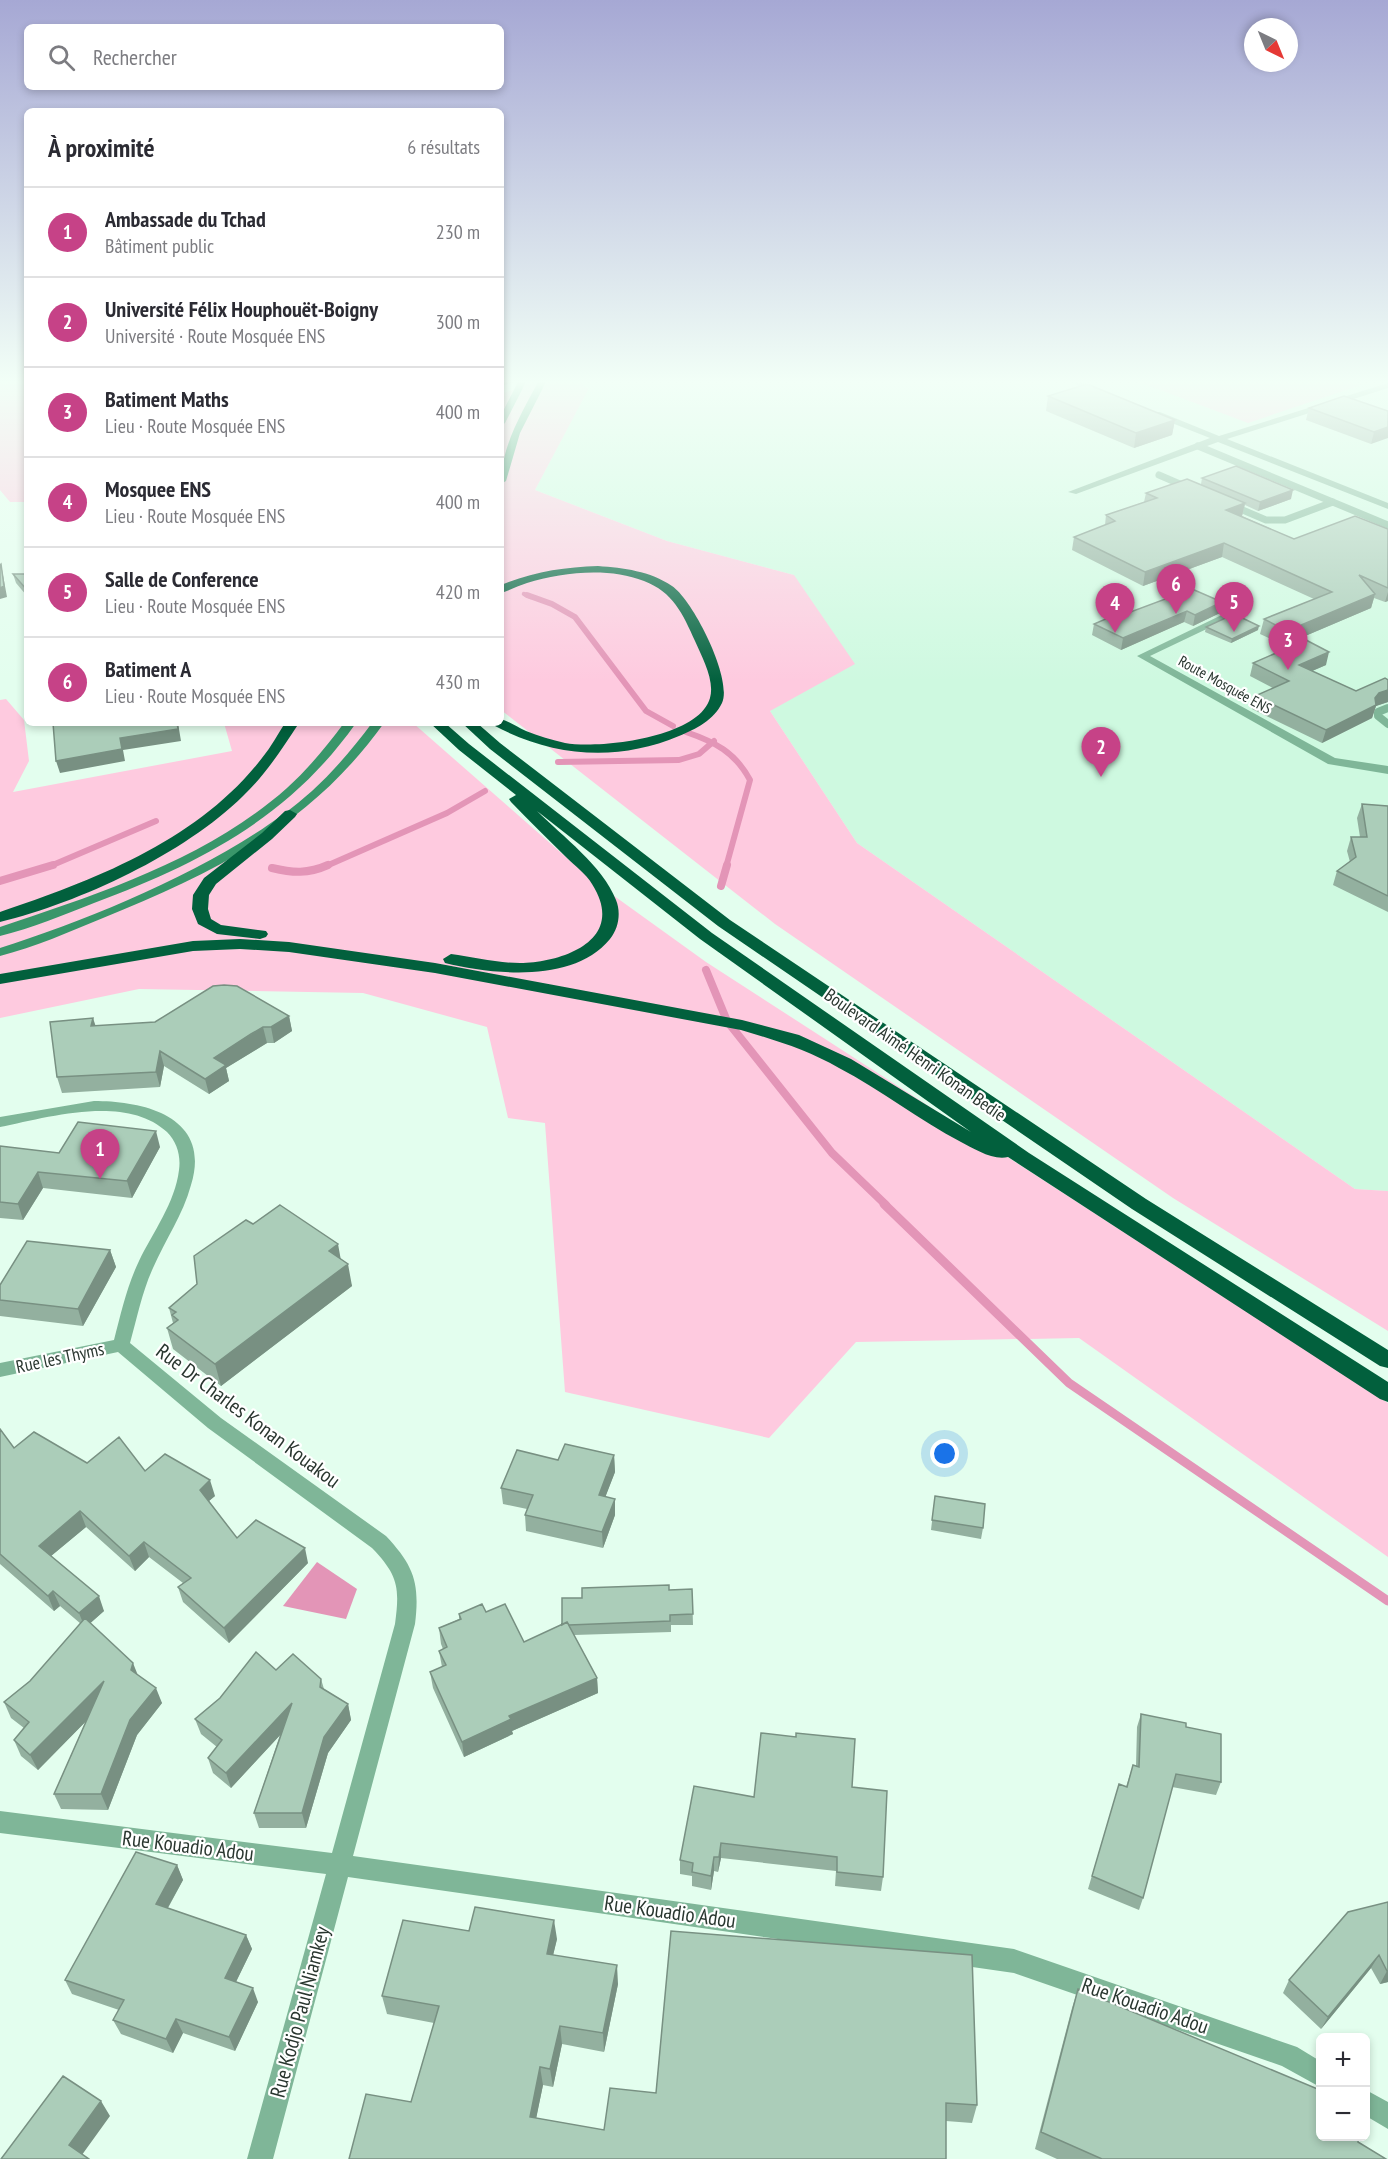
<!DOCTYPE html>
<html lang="fr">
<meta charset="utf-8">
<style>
:root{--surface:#fff;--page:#f2f2f3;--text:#2b2b33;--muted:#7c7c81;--line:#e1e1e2;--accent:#c64287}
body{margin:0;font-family:"PT Sans Narrow",sans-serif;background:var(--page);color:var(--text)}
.controls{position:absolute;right:18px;bottom:18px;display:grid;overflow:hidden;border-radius:9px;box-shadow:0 3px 9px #0003}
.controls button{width:54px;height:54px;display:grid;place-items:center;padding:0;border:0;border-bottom:2px solid var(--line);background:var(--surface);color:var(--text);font:30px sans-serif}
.compass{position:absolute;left:1244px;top:18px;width:54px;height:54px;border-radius:50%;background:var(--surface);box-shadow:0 3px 9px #0003;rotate:137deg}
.you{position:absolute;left:945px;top:1454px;width:21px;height:21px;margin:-15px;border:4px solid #fff;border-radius:50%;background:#1a73e8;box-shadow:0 0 0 9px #1a73e833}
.badge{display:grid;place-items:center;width:39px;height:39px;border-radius:50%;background:var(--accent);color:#fff;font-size:20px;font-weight:700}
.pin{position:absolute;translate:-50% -50px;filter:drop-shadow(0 2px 3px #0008)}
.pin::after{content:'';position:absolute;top:32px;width:21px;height:18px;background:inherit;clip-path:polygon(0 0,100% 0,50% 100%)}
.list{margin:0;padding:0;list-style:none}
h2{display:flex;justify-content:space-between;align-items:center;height:78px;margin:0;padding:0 24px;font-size:26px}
h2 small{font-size:20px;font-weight:400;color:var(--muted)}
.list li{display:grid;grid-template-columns:39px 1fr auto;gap:18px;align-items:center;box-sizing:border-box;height:90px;padding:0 24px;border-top:2px solid var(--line)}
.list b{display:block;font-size:22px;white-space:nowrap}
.list p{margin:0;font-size:20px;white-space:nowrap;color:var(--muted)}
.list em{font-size:20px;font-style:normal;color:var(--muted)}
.icon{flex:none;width:33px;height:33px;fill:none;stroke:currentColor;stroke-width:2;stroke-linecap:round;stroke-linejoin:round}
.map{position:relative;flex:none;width:1388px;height:2159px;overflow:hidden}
.search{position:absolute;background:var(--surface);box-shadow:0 3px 9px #0003;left:24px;top:24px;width:480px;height:66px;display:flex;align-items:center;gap:15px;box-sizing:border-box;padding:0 21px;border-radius:9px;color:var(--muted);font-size:22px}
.panel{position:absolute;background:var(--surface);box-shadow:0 3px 9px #0003;left:24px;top:108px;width:480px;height:618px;border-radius:9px}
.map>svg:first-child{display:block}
.built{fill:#cef9e0}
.green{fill:#fecadf}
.water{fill:#e395b7}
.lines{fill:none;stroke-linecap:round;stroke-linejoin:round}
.stream-far3{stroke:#e395b7;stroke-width:4.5}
.stream-far2{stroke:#e395b7;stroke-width:6}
.stream-far1{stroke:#e395b7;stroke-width:8}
.stream{stroke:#e395b7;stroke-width:9}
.lane-far1{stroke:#7fb698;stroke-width:7}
.lane{stroke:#7fb698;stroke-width:8}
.street{fill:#7fb698;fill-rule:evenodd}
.secondary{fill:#39966a;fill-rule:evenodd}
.highway{fill:#02603d;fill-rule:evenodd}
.wall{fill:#93b09f}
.shaded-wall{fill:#789082}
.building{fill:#abcdb9;stroke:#789082;stroke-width:1.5}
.labels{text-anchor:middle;stroke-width:4.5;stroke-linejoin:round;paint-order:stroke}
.far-street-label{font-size:15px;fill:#29362f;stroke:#fff}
.street-label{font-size:18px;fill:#29362f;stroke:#fff}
.near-street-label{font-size:21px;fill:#29362f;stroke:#fff}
</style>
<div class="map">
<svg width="1388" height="2159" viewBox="0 0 1388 2159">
<rect width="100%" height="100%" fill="#e3feee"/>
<path class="built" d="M586,380h802v811l-33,-2 -498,-346 -87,-132 24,-136 -127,-34 -132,-51 53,-102 -5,-1z"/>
<path class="green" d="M0,380h27v122h-17l-10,-12z
M531,380h55l-3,7 6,1 -54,102 132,51 127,34 61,89 -85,47 87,132 498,346 33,2v140l-215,-133 -398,-274 -274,-214v-316l17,-6z
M1134,380h211l16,5 -113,38z
M6,699l18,21 5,41 -16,31 219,-41 -8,-28h189l179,157 114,82 682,441v154l-309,-219 -223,4 -87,96 -204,-46 -20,-269 -37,-5 -21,-91 -124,-34 -224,-4 -139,29v-318z"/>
<path class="water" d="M317,1562l40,27 -11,30 -63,-13z"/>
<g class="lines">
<path class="stream-far3" d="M524,594l7,3"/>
<path class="stream-far2" d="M527,595l25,9 23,13 71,94 27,15
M686,732c29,10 49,20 64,48l-24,87
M558,762l121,-2 20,-6 15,-13
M48,867l108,-46
M324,867l123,-54 38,-22"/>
<path class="stream-far1" d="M272,868c21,5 36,6 56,-3
M0,881l53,-16
M721,886l6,-21
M706,970l21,51 105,132 54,52"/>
<path class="stream" d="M884,1204l185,179 319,218"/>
<path class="lane-far1" d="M1198,446l190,79
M1159,475l30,13
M1231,505l35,15h19l48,-18"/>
<path class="lane" d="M1388,708l-10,4v4l10,8"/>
<path class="street" d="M1066,380h11l28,12 -7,2z
M1388,383v5l-161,51 161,64v6l-170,-67 -142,52 -8,-2 142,-54 -56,-22v-4h6l59,24z
M1232,610l5,3 -1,2 -86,41 185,102 53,8v8l-60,-10 -191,-108z
M94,1101c51,0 118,16 97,84 -8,30 -26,55 -38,83 -11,24 -16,50 -23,75l91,75 165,118c28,30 34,47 29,88l-62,232 661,93 283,98 23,14v26l-38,-21 -268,-93 -666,-96 -75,282h-26l79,-285 -326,-41v-22l332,42 63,-229c5,-37 3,-49 -23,-76l-164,-120 -90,-76 -118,25v-14l114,-23c7,-27 13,-54 25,-79 14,-29 36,-58 40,-91 2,-14 -2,-28 -12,-38 -41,-38 -118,-15 -167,-5v-10z
M1366,2090l22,12v27l-22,-13z"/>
<path class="secondary" d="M515,380l-1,2 -13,4v-5z
M519,380h8l-22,43 -4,3v-11z
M539,380h8l-27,53 -14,48 -5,3c0,-38 21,-71 38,-104z
M344,723h12c-67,95 -156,140 -262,180 -30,12 -62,25 -94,33v-9c99,-33 207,-68 287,-139 21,-19 40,-42 57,-65z
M372,723h12c-72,101 -169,150 -281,195 -34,14 -68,29 -103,38v-8c98,-31 235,-88 312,-157 22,-20 42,-44 60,-68z"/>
<path class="highway" d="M598,566c26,2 52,5 74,20 21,14 61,93 50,117 -8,17 -26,26 -43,33 -62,26 -125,21 -184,-10l-2,-3h8v-4c9,3 16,8 25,12 12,5 26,9 39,12 34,6 134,-5 145,-45 5,-18 -8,-41 -15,-57 -12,-27 -22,-49 -51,-60 -35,-14 -82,-9 -117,2 -9,3 -17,7 -26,10v-8c32,-13 63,-18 97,-19z
M285,723h14c-17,26 -33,51 -56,73 -59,58 -162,106 -243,126v-10c95,-32 199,-72 262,-154 9,-11 16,-24 23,-35z
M430,723h15l24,21 243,189 317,220 359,229v20l-8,-3 -372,-242c-15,4 -35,-9 -47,-15 -42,-22 -80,-52 -122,-74 -31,-18 -64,-28 -98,-38l-306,-57 -146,-21 -49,-3 -47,2 -193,33v-10l193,-33 47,-2 49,3 146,21 307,57 57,15 52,24 120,73 -271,-193 -163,-128c25,25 66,55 79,89 5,12 3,28 -6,39 -36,44 -115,36 -165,24l-2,-4 8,-5c22,3 46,9 69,9 45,-1 107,-24 72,-79 -6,-10 -17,-18 -25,-26 -19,-19 -38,-37 -56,-56l-2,-3 7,-4 -57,-45z
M462,723h15l23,20 230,177 416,279 242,151v18l-8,-2 -248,-157 -414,-283 -228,-177z
M290,810l7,4 -2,3 -23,22 -56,45 -7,11 -1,14 3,10 10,6 45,6 2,3 -2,3 -6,2 -43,-5 -19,-10 -6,-15 1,-14 11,-17 58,-45 23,-22z"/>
</g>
<path class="wall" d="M1048,396l127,24 -3,15 -38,13 -88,-37z
M1309,408l79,3 -17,33 -65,-24z
M1202,478l89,21 -33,12 -13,-6 -3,11 52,23 94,-10v72l-3,1 -11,-4 -3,10 -87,37 -24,-11 4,-15 50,-20 -92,-42 -79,29 -71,-36 2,-13 31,-12 1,-10 38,-13 2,-9 55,-9z
M13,574h14v22l-11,-13z
M1192,589l28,24 -27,13 -9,-4 -63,28 -29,-15 2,-11 34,-11z
M1206,627l52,3 -27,13 -26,-11z
M1253,663l73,2 -14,6 44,20 32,-11v22l-12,4 -4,12 -50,25 -70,-34 3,-13 18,-8 -23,-12z
M1362,804l26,2v106l-55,-27 4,-14 13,-9 -3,-11 4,-14h9l-3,-19z
M289,1016l3,15 -18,12h-7l-41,25 3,13 -20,13 -45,-28 -4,21 -98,6 -5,-16 39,-51z
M0,1146l59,7 101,-6 -28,51 -89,-10 -20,32 -23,-2z
M253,1224l88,35 11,27 -131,100 -48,-37 -6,-21 6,-5 -4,-15 28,-24z
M110,1250l6,17 -33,59 -83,-10v-31z
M0,1429l14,19 73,15 58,8 70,25 -6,5 28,37 71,25 -79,80 -46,-41 -5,-15 5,-4 -34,-26 -14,14 -49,-44 -35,29 53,55 -14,12 72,80 -25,32 -29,75 -47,-1 -7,-15 32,-73 -48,49 -17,-14 -7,-16 10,-12 -13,-10 -7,-16 26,-21 51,-57 -21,-18 -6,5 -54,-47z
M614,1455l1,17 -10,25 10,18 -12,33 -77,-17 -1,-16 2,-6 -24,-5 -2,-16 57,-28z
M935,1496l48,32 -2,11 -50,-9z
M692,1589l1,36h-22v7l-97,3 23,43 1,15 -86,38 1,3 -49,23 -31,-69 -3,-16 12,-5 -3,-16 4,-2 -2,-5 -2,-16 20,-9v-5l27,-2 38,30 38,-17 20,-27 87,-8z
M276,1670l45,9 3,10 24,15 3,16 -23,33 -22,75h-47l-5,-15 26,-78 -49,53 -18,-15 -5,-15 9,-11 -16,-13 -6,-15z
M1141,1714l45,13 35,55 -5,13 -44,-8 -29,111 -4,12 -51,-21 31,-105 7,3 7,-22 3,1 1,-39z
M852,1787l31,90 -2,14 -46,-5 1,-15 -115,-13 -3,14 -4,-1 -3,19 -19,-4v-10l-12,-2v-14l74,-63z
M177,1865l6,15 -15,28 78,27 6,14 -16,33 22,20 -23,49 -52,-18 -10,20 -52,-19 -8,-14 6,-10 -47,-16 -7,-14z
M1388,1902v80l-8,2 -9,-16 -50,61 -38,-36 6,-13z
M469,1931l88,8 -4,16 65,29 -14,68 -42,-8 -9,43 -10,-2 -7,33 68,12 52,-37 15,-162 306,174 -5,18 -26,-2 -597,38 62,-57 23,-79 -47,-9 -5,-18z
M1078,1989l280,153 28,17h-329l-22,-10 37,-141z"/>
<path class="shaded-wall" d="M1175,420l-3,15 -38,13 2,-15z
M1388,427v11l-17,6 3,-12z
M1293,490l-2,9 -33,12 2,-9z
M1245,503l-3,13 -19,7 3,-13z
M1224,543l-2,14 -79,29 2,-14z
M1,564l6,33 -7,2v-11z
M1388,592v9l-3,1z
M1375,594l-4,14 -87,37 3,-14z
M1222,602l-2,11 -27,13 2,-11z
M1187,611l-3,11 -63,28 2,-12z
M1259,626l-1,4 -27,13 1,-4z
M1329,652l-3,13 -30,13 3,-13z
M1388,690v12l-12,4 -4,12 -50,25 4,-13 49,-32 4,-5z
M178,723l3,18 -58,9 2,11 -65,12 -4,-12 64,-23z
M289,1016l3,15 -18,12 -3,-16z
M93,1018l5,15 -7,-7z
M263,1027l4,16 -41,25 3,13 -20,13 -4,-15 9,-21z
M160,1051l4,15 -4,21 -4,-15z
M156,1131l4,16 -28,51 -5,-17z
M38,1172l5,16 -20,32 -5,-16z
M338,1244l4,22 -13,-15z
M110,1250l6,17 -33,59 -5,-17z
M348,1264l4,22 -131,100 -6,-22z
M614,1455l1,17 -15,39 -1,-16z
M210,1480l5,16 -11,9 -4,-15z
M615,1499v16l-12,33 -1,-16z
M80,1511l6,16 -41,34 -6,-15z
M144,1542l5,15 -14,14 -6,-15z
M305,1548l3,15 -79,80 -5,-15z
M53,1591l7,15 -6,5 -6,-15z
M99,1596l5,15 -19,17 -6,-15z
M133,1663l6,15 -8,-8z
M597,1678l1,15 -86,38 1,3 -49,23 -2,-15 47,-26z
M104,1681l6,16 -72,73 -8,-15z
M156,1688l6,15 -25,32 -29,75 -7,-16 29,-74z
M292,1703l4,15 -65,70 -5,-15z
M348,1704l3,16 -23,33 -22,75 -4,-15 22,-76z
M721,1843v15l-3,14 1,-15z
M714,1857v14l-3,19v-14z
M177,1865l6,15 -21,38 -6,-14z
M554,1920l3,19 -8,33 -2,-18z
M246,1935l6,14 -21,43 -6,-14z
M1379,1955l-8,13 -50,61 7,-12z
M617,1965l1,19 -14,68 -1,-19z
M1387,1971h1v11l-8,2z
M253,1988l5,14 -23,49 -6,-14z
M176,2019l7,14 -10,20 -7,-14z
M560,2026l2,18 -9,43 -3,-18z
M540,2067l3,18 -10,49 -3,-17z
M101,2101l9,15 -31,43 -10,-14z"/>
<path class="building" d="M1087,384l88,36 -39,13 -88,-37z
M1344,396l44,15v16l-14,5 -65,-24z
M1236,466l57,24 -33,12 -58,-24z
M1187,479l58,24 -19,7 68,29 61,-23 33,13v59l-29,-13 16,19 -88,37 -23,-12 68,-27 -108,-49 -79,29 -71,-35 41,-16 -9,-6 51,-17 -11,-5z
M1,564l3,22 -4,2v-23z
M13,574h14v16z
M1192,589l30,13 -27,13 -8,-4 -64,27 -29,-14 30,-13 4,2z
M1234,614l25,12 -27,13 -26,-12z
M1306,640l23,12 -30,13 57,26 29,-13 3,2v10l-9,3 -4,5 1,7 -50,25 -71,-34 34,-15 -36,-18z
M53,723h124l1,6 -58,9 2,11 -66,12z
M1362,804l26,2v90l-51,-25 19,-14 -5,-20h16z
M224,985l13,1 52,30 -18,11h-8l-12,7 -37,24 12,7 -21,14 -45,-28 -4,21 -99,5 -7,-55 43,-4 -2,8 64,-4 58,-36z
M78,1122l78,9 -29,50 -89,-9 -20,32 -18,-2v-56l59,7z
M280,1205l58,39 -9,7 19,13 -133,100 -48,-36 11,-8 -6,-5 4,-3 -7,-4 28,-24 -3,-28 52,-36 7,4z
M27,1241l83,9 -32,59 -78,-9v-15z
M0,1429l14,19 20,-16 53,31 32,-26 26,34 20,-17 45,26 -10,10 37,48 19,-18 49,28 -81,80 -46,-41 13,-9 -47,-36 -15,14 -49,-45 -41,35 60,50 -20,17 -26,-22 -5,5 -48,-42z
M565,1444l49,11 -15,40 16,4 -13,33 -77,-17 8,-20 -32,-7 16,-38 41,10z
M935,1496l50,8 -2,24 -51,-8z
M669,1585v5l23,-1 1,25 -23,1v6l-101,4 -2,-3 -5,3v-27h20v-10z
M482,1604l4,8 19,-8 19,38 43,-20 30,56 -88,38 2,3 -49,23 -32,-70 16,-7 -7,-14 8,-4 -8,-19 22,-9 -2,-5z
M85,1618l48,45 -2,7 25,18 -26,32 -29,74h-47l50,-113 -74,74 -16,-15 15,-18 -25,-20 26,-21z
M256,1652l20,18 17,-16 28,25 -1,8 28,17 -24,33 -22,76h-48l38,-110 -66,70 -18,-15 14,-18 -27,-21 25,-21z
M1141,1714l45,9v4l35,7v48l-45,-8 -33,124 -51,-22 27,-92 8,3 6,-22 6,2z
M761,1733l35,4v-4l59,6 -3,48 35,4 -4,86 -46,-5v-15l-116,-14 -2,14h-5l-3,19 -19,-4 1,-9 -13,-3 14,-74 60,11z
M136,1852l41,13 -21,39 90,31 -21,43 28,10 -24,49 -53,-18 -10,20 -53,-19 11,-20 -59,-20z
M1388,1902v69h-1l-8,-16 -51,62 -39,-37 59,-68z
M475,1907l79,13 -7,34 70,11 -14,68 -43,-7 -10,43 -10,-2 -10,50 74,13 6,-42 46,5 15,-162 301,24 5,150 -31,-2v56h-597l17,-65 45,8 28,-96 -57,-10 21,-76 66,11z
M1078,1989l242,101v46h39l-1,6 28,17h-284l-61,-27z
M63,2076l38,25 -32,44 20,14h-88z"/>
<linearGradient id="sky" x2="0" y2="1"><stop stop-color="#a6a8d4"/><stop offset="0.56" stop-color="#f2fff7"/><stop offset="1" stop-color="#f2fff7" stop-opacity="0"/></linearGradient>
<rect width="1388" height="682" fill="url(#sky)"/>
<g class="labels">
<g class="far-street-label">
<text transform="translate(1225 685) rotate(29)" y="5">Route Mosquée ENS</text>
</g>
<g class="street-label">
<text transform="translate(915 1055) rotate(35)" y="6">Boulevard Aimé Henri Konan Bedie</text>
<text transform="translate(60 1358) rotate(-12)" y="6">Rue les Thyms</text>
</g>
<g class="near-street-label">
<text transform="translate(248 1416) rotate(37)" y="7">Rue Dr Charles Konan Kouakou</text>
<text transform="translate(188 1846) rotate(7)" y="7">Rue Kouadio Adou</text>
<text transform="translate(670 1912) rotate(8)" y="7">Rue Kouadio Adou</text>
<text transform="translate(1145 2006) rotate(19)" y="7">Rue Kouadio Adou</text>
<text transform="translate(300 2012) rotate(-75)" y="7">Rue Kodjo Paul Niamkey</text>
</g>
</g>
</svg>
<div class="controls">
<button>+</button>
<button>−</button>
</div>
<svg class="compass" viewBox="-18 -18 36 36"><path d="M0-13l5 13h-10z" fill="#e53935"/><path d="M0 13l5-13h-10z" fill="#7c7c81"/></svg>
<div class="you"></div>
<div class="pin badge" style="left:100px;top:1179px">1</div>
<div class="pin badge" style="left:1101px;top:777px">2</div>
<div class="pin badge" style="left:1288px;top:670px">3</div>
<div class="pin badge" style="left:1115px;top:633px">4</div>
<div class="pin badge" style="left:1234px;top:632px">5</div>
<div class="pin badge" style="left:1176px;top:614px">6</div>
<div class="search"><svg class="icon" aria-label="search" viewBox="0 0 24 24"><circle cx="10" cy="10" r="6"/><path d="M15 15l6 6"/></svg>Rechercher</div>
<section class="panel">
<h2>À proximité<small>6 résultats</small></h2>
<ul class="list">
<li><span class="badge">1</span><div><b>Ambassade du Tchad</b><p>Bâtiment public</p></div><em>230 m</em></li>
<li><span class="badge">2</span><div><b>Université Félix Houphouët-Boigny</b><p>Université · Route Mosquée ENS</p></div><em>300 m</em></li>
<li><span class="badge">3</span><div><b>Batiment Maths</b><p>Lieu · Route Mosquée ENS</p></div><em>400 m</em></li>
<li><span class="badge">4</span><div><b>Mosquee ENS</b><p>Lieu · Route Mosquée ENS</p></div><em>400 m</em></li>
<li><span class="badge">5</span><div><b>Salle de Conference</b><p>Lieu · Route Mosquée ENS</p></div><em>420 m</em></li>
<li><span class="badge">6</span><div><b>Batiment A</b><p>Lieu · Route Mosquée ENS</p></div><em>430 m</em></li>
</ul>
</section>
</div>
